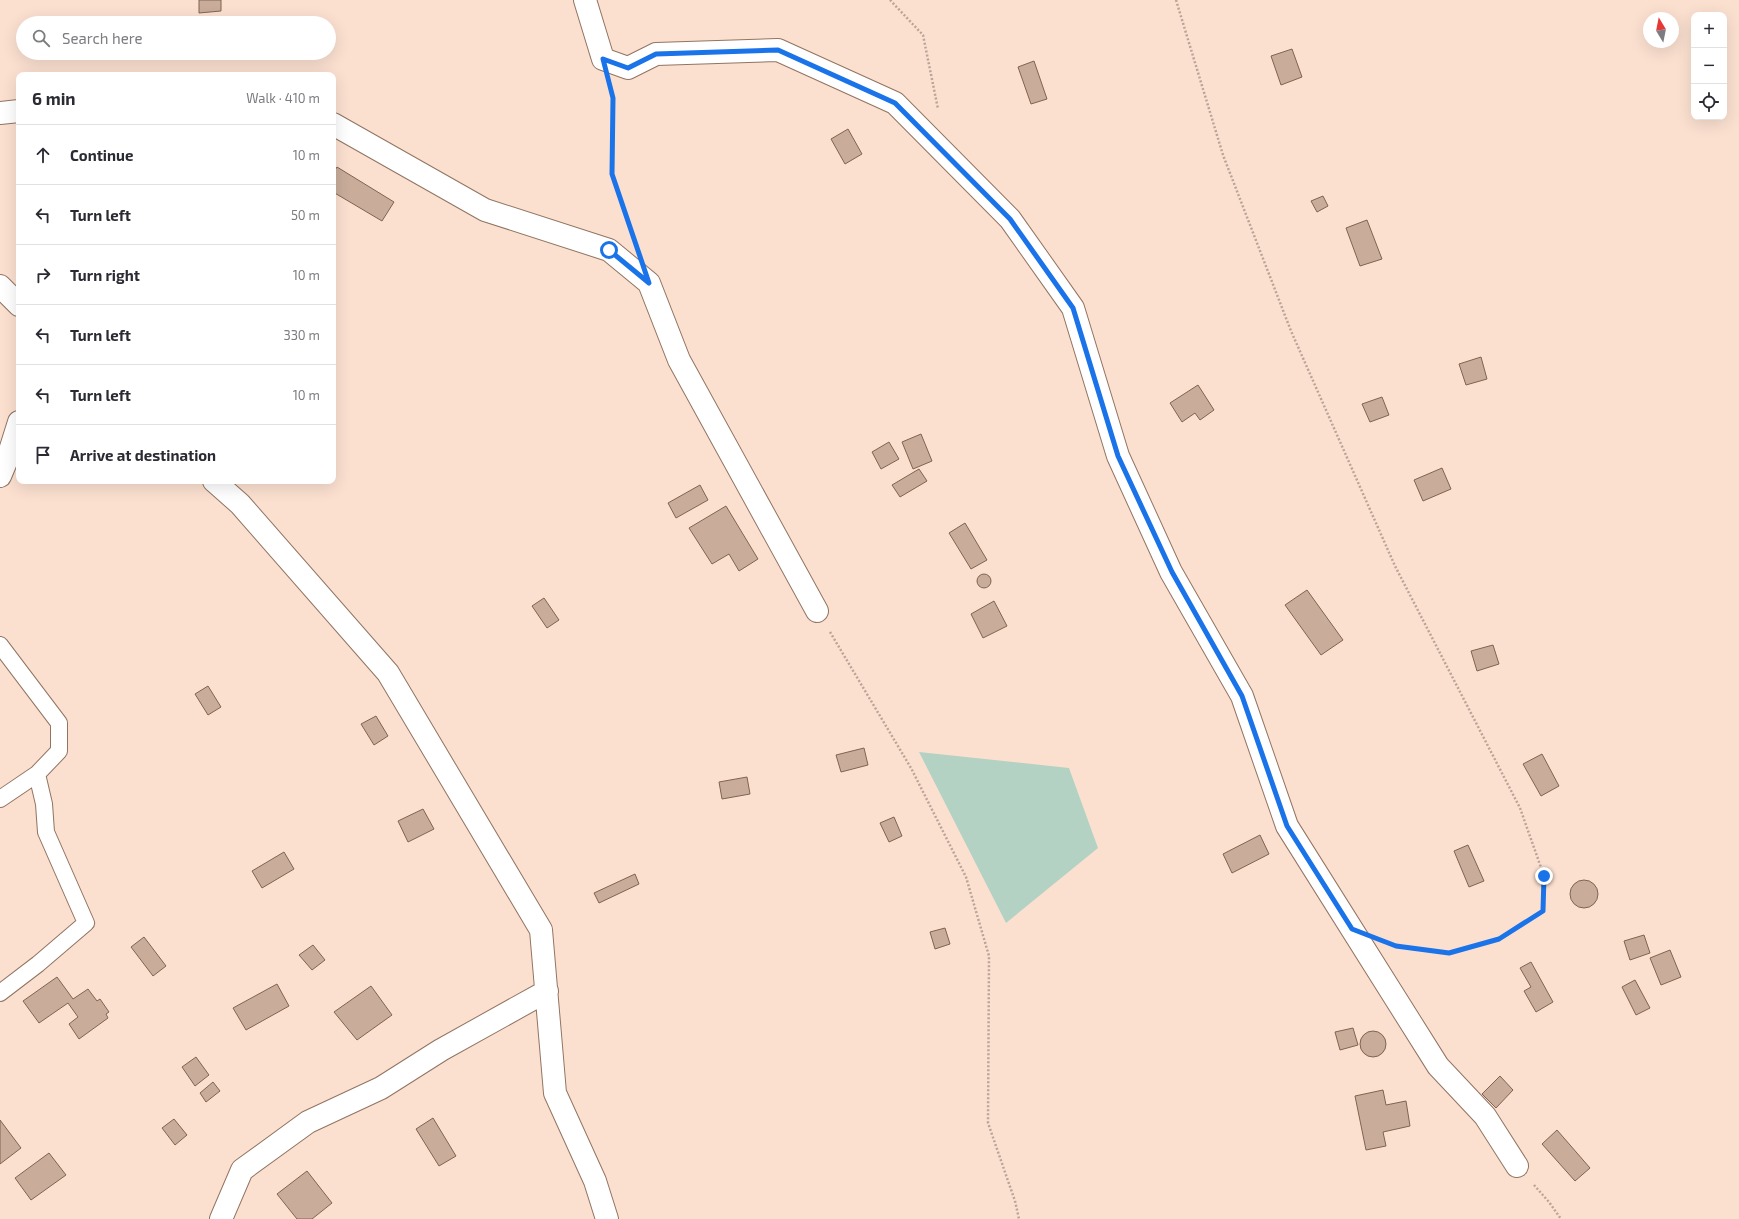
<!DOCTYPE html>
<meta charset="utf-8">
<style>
:root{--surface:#fff;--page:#f2f2f3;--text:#2b2b33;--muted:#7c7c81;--line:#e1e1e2}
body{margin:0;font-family:"Exo 2",sans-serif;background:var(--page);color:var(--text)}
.controls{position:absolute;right:12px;top:12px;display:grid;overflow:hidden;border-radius:8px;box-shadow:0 4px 16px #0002}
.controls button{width:36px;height:36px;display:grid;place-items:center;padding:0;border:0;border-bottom:1px solid var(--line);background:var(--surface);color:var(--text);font:20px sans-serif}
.compass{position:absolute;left:1643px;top:12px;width:36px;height:36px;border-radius:50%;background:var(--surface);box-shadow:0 4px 16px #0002;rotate:350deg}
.stop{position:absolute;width:12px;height:12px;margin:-9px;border:3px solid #1a73e8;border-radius:50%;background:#fff}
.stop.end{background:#1a73e8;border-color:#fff;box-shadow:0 1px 4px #0008}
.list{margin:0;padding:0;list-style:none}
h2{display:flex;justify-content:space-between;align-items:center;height:52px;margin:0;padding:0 16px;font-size:17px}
h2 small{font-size:13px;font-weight:400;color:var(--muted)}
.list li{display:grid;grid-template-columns:26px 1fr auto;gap:12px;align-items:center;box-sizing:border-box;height:60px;padding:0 16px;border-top:1px solid var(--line)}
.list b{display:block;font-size:15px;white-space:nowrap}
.list em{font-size:13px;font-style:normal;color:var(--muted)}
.icon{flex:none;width:22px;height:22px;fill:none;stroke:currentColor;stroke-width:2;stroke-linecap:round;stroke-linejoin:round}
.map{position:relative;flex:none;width:1739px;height:1219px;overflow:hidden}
.search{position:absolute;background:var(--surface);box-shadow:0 4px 16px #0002;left:16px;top:16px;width:320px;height:44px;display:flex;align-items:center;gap:10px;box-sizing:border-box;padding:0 14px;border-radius:22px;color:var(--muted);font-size:15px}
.panel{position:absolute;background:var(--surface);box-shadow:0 4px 16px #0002;left:16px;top:72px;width:320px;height:412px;border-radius:8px}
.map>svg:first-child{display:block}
.green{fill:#b4d2c3}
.building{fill:#c9ac9a;stroke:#806451}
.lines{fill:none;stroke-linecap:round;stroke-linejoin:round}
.service-casing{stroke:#917461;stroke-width:18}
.minor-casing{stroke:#917461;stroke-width:24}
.path{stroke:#baa497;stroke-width:2.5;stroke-dasharray:2 2;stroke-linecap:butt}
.service{stroke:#fff;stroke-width:16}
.minor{stroke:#fff;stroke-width:22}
.route{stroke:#1a73e8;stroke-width:5}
</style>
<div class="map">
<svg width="1739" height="1219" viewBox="0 0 1739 1219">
<rect width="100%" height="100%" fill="#fbe0d0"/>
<path class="green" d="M919,752l150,16 29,80 -92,75z"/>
<path class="building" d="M199,0h22v11l-22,2z
M1292,49l10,28 -21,8 -10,-29z
M1034,61l13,38 -16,5 -13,-37z
M848,129l14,25 -17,10 -14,-25z
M337,167l57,35 -12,19 -49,-29v-19z
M1323,196l5,10 -11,6 -6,-11z
M1367,220l15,39 -22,7 -14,-38z
M1481,357l6,22 -21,6 -7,-21z
M1198,385l16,25 -14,10 -5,-7 -13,9 -12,-19z
M1382,397l7,18 -19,7 -8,-18z
M921,434l11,27 -19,8 -11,-27z
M889,442l10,17 -18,10 -9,-17z
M1442,468l9,21 -28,12 -9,-21z
M919,469l8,12 -27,16 -8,-12z
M700,485l8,15 -32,18 -8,-15z
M726,506l32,53 -19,12 -10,-17 -17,10 -23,-36z
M965,523l22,37 -16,9 -22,-36z
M977 581a7 7 0 1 1 14 0a7 7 0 1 1-14 0Z
M1307,590l36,50 -22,15 -36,-50z
M544,598l15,22 -12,8 -15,-22z
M994,601l13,25 -24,12 -12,-24z
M1493,645l6,19 -22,7 -6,-20z
M208,686l13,21 -13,8 -13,-21z
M376,716l12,20 -14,9 -13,-21z
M864,748l4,17 -27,7 -5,-17z
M1542,754l17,32 -18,10 -18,-32z
M747,777l3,17 -28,5 -3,-17z
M423,809l11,20 -26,13 -10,-21z
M894,817l8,19 -13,6 -9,-19z
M1260,835l9,19 -37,19 -9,-19z
M1468,845l16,36 -15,6 -15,-36z
M284,852l10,17 -32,19 -10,-17z
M635,874l4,10 -40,19 -5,-10z
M1570 894a14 14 0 1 1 28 0a14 14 0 1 1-28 0Z
M945,928l5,16 -15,5 -5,-17z
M1644,935l6,18 -20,7 -6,-19z
M144,937l22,29 -13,10 -22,-29z
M313,945l12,15 -13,10 -13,-15z
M1670,950l11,27 -20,8 -11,-27z
M1531,962l22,40 -17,10 -12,-21 7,-4 -11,-19z
M57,977l16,22 15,-10 9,12 3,-2 9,13 -3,2 2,4 -29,21 -10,-15 9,-7 -10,-14 -29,20 -16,-22z
M1635,980l15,28 -14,7 -14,-28z
M277,984l12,22 -43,24 -13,-22z
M371,986l21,29 -35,25 -23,-28z
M1353,1028l5,17 -18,5 -5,-18z
M1360 1044a13 13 0 1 1 26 0a13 13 0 1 1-26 0Z
M196,1057l13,18 -14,11 -13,-19z
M1500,1076l13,14 -17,18 -14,-14z
M213,1082l7,9 -14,11 -6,-9z
M1383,1090l3,15 20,-4 4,25 -27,6 3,14 -20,4 -11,-54z
M433,1118l23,38 -17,10 -23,-37z
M174,1119l13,16 -12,10 -13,-17z
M0,1120l21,28 -21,16z
M1557,1130l33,38 -15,13 -33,-37z
M49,1153l17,22 -35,25 -16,-22z
M307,1171l25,32 -20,16h-15l-20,-25z"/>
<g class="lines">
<g class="service-casing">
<path id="service" d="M0,645l59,78v28l-22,23 -37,25
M0,993l38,-29 48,-41 -40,-91 -2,-28 -7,-30"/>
</g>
<g class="minor-casing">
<path id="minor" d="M585,0l18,59 25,9 28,-14 122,-4 117,53 115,116 63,89 45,148 53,116 71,124 45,130 151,240 47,50 32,50
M0,113l19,-2
M333,124l152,86 124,40 40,33 30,77 138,251
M0,286l19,19
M0,476l8,-19 11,-35
M214,481l26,23 148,169 153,257 14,163 40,88 12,38
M221,1219l21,-49 66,-48 73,-34 60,-38 106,-59"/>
</g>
<path class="path" d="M890,0l33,35 15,74
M1176,0l47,155 68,176 104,235 125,242 24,68 -1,35 -44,28 -50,14 -55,-8
M611,90l2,8 -1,75 20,61
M830,632l81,136 55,109 23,79 -1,167 27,78 4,18
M1534,1185l15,17 12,17"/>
<use href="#service" class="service"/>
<use href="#minor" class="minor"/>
</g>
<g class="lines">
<path class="route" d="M609,250l40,33 -37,-109 1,-76 -10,-39 25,9 28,-14 122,-4 117,53 115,116 63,89 45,148 54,116 70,124 45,130 65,103 44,17 53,7 50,-14 44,-28 1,-35"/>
</g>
</svg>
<div class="controls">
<button>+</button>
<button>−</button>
<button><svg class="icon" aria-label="locate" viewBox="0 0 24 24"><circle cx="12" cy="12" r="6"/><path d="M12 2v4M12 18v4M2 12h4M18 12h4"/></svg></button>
</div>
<svg class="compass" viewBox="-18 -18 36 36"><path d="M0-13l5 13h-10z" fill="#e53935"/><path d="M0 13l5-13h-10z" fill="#7c7c81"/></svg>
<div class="stop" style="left:609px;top:250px"></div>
<div class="stop end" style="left:1544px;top:876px"></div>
<div class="search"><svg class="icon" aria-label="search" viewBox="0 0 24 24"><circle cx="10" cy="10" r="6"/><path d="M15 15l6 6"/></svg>Search here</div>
<section class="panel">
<h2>6 min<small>Walk · 410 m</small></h2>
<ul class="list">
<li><svg class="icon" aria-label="ahead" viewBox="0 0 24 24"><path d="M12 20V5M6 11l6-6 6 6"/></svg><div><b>Continue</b></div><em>10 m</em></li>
<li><svg class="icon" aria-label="left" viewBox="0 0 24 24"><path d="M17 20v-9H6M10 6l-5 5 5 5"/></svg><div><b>Turn left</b></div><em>50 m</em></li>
<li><svg class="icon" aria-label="right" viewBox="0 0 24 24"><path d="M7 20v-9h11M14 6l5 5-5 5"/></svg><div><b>Turn right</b></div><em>10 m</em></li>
<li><svg class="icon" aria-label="left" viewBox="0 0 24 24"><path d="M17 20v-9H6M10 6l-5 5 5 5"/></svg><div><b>Turn left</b></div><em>330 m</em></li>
<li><svg class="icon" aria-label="left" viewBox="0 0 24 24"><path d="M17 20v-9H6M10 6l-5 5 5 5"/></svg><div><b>Turn left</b></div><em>10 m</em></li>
<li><svg class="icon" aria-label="arrive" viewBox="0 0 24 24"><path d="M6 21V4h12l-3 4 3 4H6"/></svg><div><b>Arrive at destination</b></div></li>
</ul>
</section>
</div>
